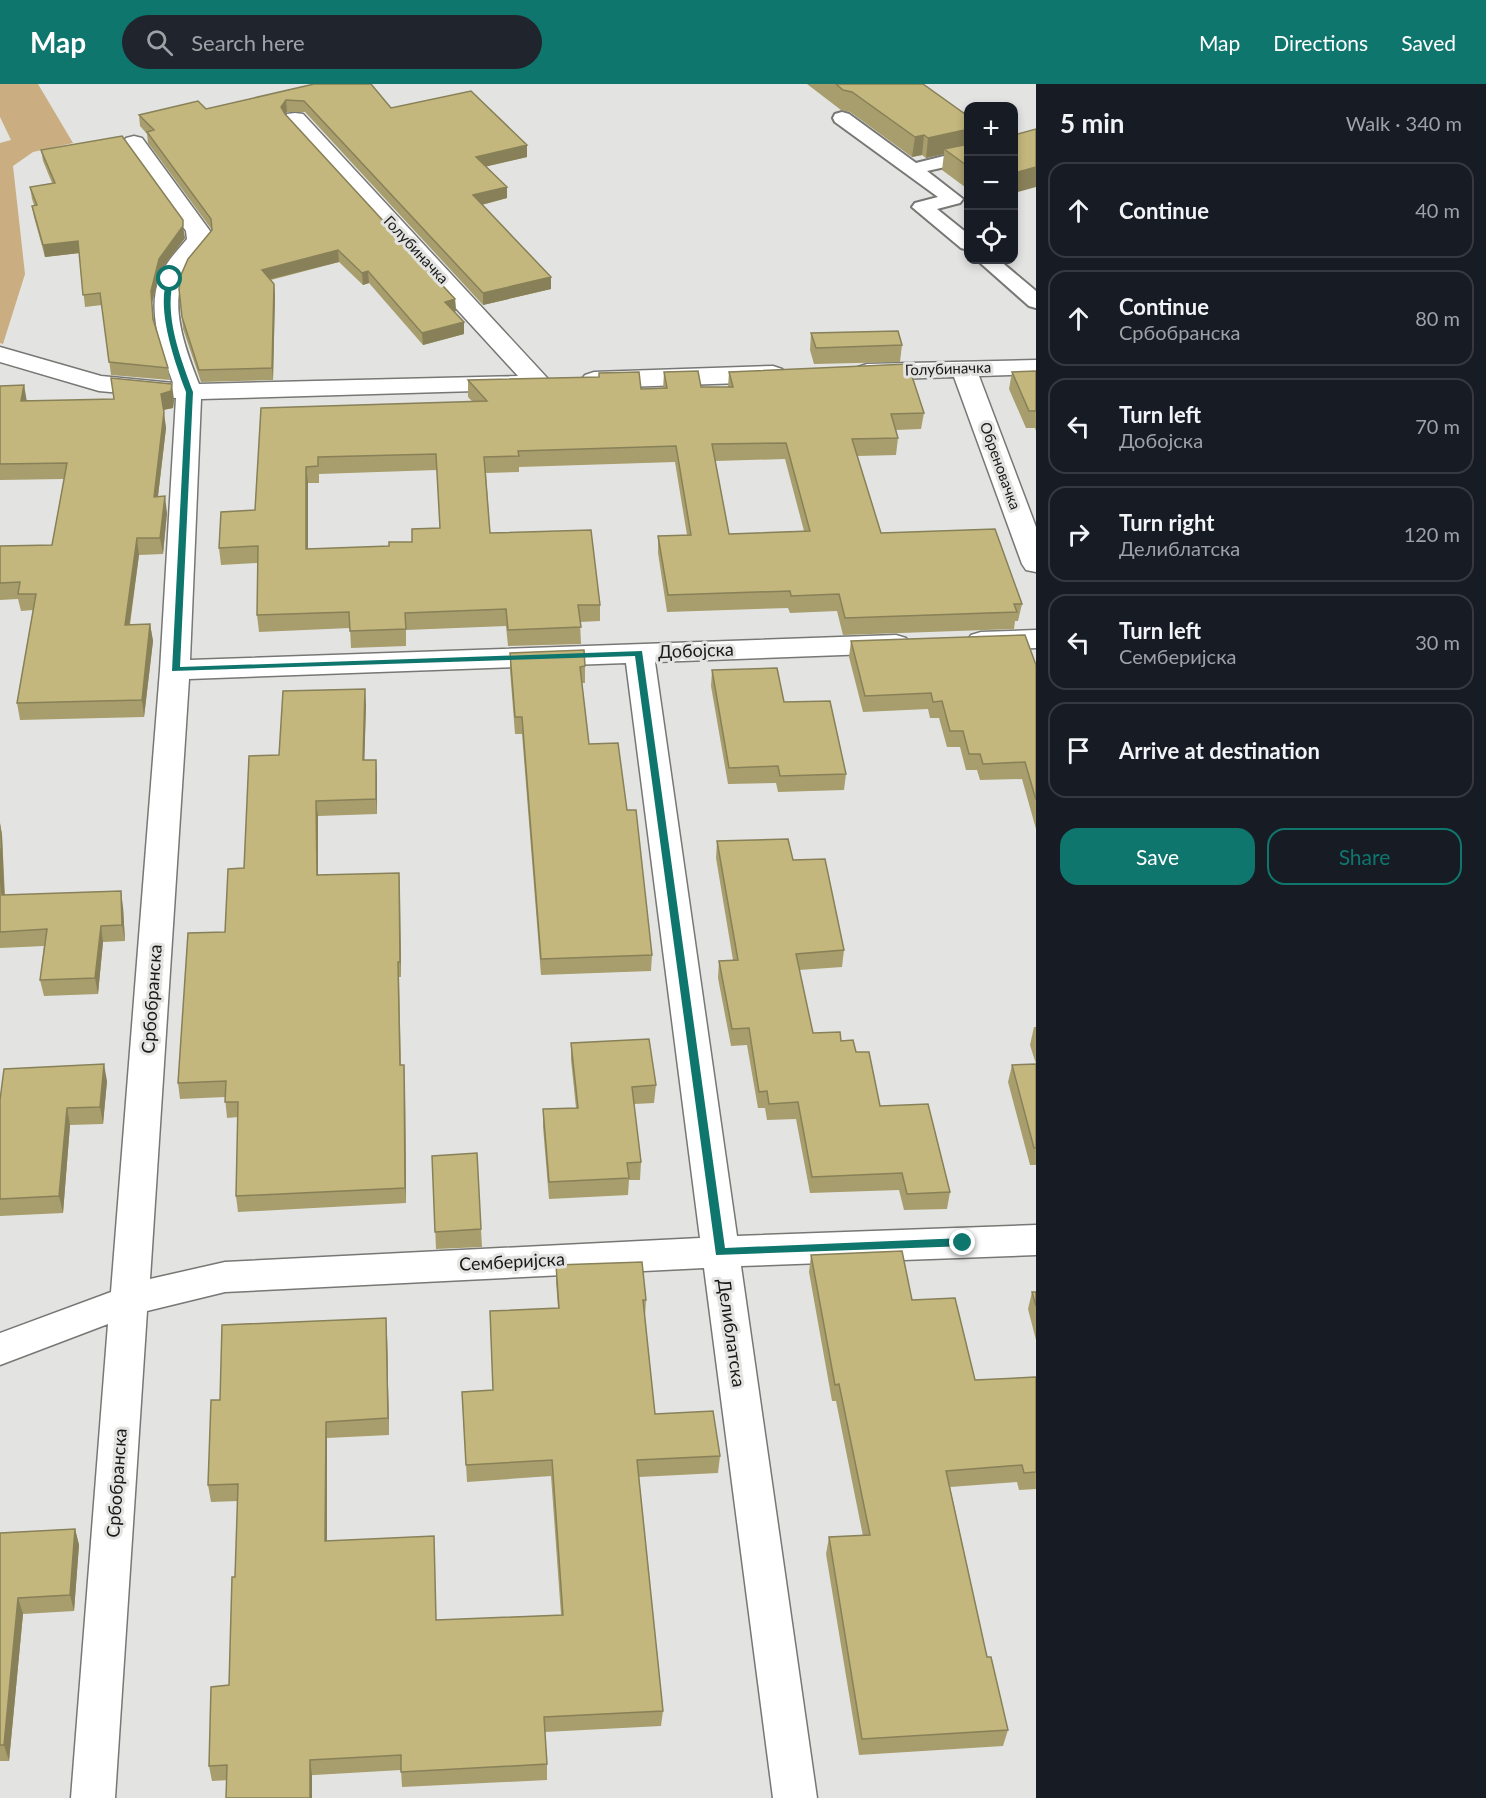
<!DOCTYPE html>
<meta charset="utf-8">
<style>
:root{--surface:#171b24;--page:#20242c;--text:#f1f3f6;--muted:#9ea1a6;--line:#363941;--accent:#0f766e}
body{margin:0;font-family:Lato,sans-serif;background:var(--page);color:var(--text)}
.controls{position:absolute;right:18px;top:18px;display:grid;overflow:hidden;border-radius:12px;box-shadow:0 3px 9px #0003}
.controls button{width:54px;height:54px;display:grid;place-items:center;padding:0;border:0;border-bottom:2px solid var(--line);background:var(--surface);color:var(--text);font:30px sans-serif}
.stop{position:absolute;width:18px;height:18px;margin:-14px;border:4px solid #0f766e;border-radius:50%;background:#fff}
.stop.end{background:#0f766e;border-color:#fff;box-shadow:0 2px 6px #0008}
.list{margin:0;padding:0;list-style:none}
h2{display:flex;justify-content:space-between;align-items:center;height:78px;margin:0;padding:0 24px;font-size:26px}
h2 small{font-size:20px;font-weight:400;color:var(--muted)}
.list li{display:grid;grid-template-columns:39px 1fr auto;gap:18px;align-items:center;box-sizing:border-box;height:96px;margin:0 12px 12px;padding:0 12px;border:2px solid var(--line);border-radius:18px}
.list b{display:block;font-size:22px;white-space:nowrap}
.list p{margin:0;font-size:20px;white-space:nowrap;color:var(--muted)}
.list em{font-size:20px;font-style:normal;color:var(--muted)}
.actions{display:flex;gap:12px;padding:18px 24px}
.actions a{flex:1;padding:14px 0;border:2px solid var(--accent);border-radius:18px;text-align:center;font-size:21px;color:var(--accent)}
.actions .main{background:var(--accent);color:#fff}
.icon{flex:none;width:33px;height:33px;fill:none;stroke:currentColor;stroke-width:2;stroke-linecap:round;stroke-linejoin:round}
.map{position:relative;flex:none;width:1036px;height:1714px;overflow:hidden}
header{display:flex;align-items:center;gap:36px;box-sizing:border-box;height:84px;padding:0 30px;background:var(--accent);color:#fff}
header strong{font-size:28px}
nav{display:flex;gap:33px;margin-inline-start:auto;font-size:21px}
.search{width:420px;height:54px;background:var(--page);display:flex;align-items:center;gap:15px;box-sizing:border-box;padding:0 21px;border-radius:33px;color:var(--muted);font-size:22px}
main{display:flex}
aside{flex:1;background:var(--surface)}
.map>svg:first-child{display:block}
.green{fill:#caad80}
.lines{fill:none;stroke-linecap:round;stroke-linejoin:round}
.lane-casing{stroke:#777875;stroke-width:4}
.street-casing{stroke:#777875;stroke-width:3}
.lane{fill:#fff;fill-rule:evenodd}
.street{fill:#fff;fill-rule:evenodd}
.wall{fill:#a89d6c;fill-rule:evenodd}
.shaded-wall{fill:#888058}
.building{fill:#c3b77d;stroke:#888058;stroke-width:1.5;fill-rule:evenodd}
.route{fill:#0f766e}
.labels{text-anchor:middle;stroke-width:6;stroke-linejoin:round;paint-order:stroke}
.far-street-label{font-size:15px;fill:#191a18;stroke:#e3e4e1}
.street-label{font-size:18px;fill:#191a18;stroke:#e3e4e1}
</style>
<header>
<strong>Map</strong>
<div class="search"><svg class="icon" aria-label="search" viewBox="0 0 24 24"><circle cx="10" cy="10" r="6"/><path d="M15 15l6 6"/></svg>Search here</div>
<nav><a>Map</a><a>Directions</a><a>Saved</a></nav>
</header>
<main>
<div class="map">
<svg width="1036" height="1714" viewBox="0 0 1036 1714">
<rect width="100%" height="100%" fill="#e3e4e1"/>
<path class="green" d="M0,0h38l35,59 -40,9 -20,14 12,108 -22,70 -3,-1v-200l11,-3 -11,-23z"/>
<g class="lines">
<g class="lane-casing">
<path id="lane" d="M842,28l7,2 67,49 52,-13v12l-41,9 36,28 -3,4 -23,6 31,25v16l-7,-2 -49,-41 3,-4 23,-6 -103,-75 -2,-4 2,-4z
M977,176h22l37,31v17l-7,-2z"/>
</g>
<g class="street-casing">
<path id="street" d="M295,29l8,1 247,267 -4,5 -9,3 -12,-6 -3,4 -9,3 -312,9 -11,261 706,-25 10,3 4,6 -4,6 -10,3 -241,9 82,574 299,-11v30l-295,11 76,532h-44l-69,-530 -479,24 -78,19 -32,487h-44l37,-474 -108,41v-32l111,-41 49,-622 16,-272 -77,-7 -99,-29v-15l101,29 72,7c-11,-31 -27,-73 -13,-106 5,-14 17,-26 27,-38l-1,-8 -63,-88 3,-5 8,-2 8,2 68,93 1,9c-8,12 -20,21 -26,34 -17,32 2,79 14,110l319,-8 -231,-252 -3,-5 3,-5zM626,579l74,575 -475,24 -75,17 39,-600z
M1036,276v14l-57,2 57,151v45l-10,-2 -4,-6 -68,-187 -87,3 -9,-3 -4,-5 4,-5 9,-3z
M773,282l9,3 4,5 -4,5 -9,3 -179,6 -9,-3 -4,-5 4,-5 9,-3z
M1036,546v18l-55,2 -10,-3 -4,-6 4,-6 10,-3z"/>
</g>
<use href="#lane" class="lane"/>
<use href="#street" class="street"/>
</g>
<path class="wall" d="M310,0h61l20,24 136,49 -41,9 21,21v11l-25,7 69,72v12l-68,16 -178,-193h-18l-2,2 170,185 1,12 -2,1 10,10v12l-41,11 -54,-62 -6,2 -24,-23 -68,18 3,4 1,12 -2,84 -72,2 -18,-53 -4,-40 33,-59 -64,-87 -1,-9 -7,-8 -1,-11 67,-6 104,-24z
M807,0h116l46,33v73l-27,-20 2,-16 -18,4 -4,-3 -10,2 -62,-45 -9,-2z
M41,66l144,88 -25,33 -8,32 2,18 14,47 2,12 -59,-5 -9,-70 -17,2 -6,-54 -34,4 -11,-40 -2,-11 2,-1 -2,-6 -2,-12 22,-4 -9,-22z
M811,249l91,12 -2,17 -86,2 -4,-14z
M1036,287v60l-1,-3h-9l-17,-39 3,-17z
M664,288l37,15h27l1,-15 195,41 -3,16 -25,1 2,8 -2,17 -39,1 24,77 141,71 -4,17h-3l-1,8 -171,6 -6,-24 -47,2 -2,-5 -121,4 -9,-59v-17l29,-1 -12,-73 -156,5v5l-33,1 4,60 110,72v16l-20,1 1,22 -73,2 -2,-20 -100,4v16l-55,2 -1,-20 -91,4 -2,-17 1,-52 -37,2 -2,-17 36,-38 6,-102 212,-6 -5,-5v-17l131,-3v-4l42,16h22zM785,375l19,72 -75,3 -14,-73zM437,386l3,58 -28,14 -23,4 -81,3v-66h11v-9z
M24,301l2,15h148l-1,8 -10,2 3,18 -8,68 9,17 -4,41 -24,1 -9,70 20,-1 3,17 -9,76 -124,3 -3,-17 16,-93 -12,1 -3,-12 -18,1v-54l52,-1 12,-66 -64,1v-94z
M851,557l185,24v164l-14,-50 -42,1 -3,-10h-11l-6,-23h-13l-8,-29h-9l-2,-9 -65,3 -14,-55z
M510,569l75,13v17h-3l7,61 38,66 25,145 -1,16 -110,4 -19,-241h-7l-5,-64z
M712,586l72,32 62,72 -2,16 -66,2 -2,-9 -48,1 -17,-98z
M366,621l-2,55 13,15v39l-59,2v59l81,-2 2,104h-2l2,88 4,16 1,122 -168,9 -2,-16 2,-79 -11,1 -2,-21 -45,2 -2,-16 101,-328z
M0,739l2,12 3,60 118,12 2,34 -22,1 -5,52 -54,2 -4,-16 4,-34 -44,2z
M717,757l76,19 51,90 -2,17 -43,3 14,63 28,8 15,11 24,54 70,86 -3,17 -43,1 -5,-20 -89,3 -14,-74 -29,1 -2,-12h-7l-11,-63 -16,1 -13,-68 1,-17 14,-1 -17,-102z
M1034,943h2v138h-6l-22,-83 4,-17 24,-1 -6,-19z
M571,959l85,42 -2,18 -20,1 7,58 -1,18h-11l-1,15 -79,4 -6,-72v-18l33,-1 -5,-48z
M107,997l-4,43 -33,1 -7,88 -63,3v-116z
M432,1072l49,73 1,18 -46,2z
M811,1171l101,45 63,80 61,-3v112l-17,1 -2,-8 -67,5 37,170 21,73 -5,16 -144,9 -33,-201 3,-17 34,-1 -27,-135h-4l-23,-129z
M556,1181l90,35 -1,17 10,97 65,42 -2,17 -79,4 24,234 -2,15 -116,6 2,32v16l-145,7 -1,-17 -189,11 -3,-15 20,-81 6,-108 3,-76 -27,1 -3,-17 12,-85 167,-65 2,100 -62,3v103l109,79 125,-5 -10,-139 -84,6 -5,-90 31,-2 -3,-79 68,-3 -2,-26z
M1032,1208h4v48l-8,-31z
M75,1445l4,16 -5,66 -51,3 -14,147h-9v-228z"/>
<path class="shaded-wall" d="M286,16l1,12 -5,6 -1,-11z
M969,45v19l-25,1v5l-18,4 2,-20z
M924,51l-2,20 -10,2 3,-20z
M527,61v12l-51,12v-12z
M1036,83v20l-22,6v-20z
M507,103v11l-34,9v-12z
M183,142l2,12 -25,33 -8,32 -1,-12 8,-32z
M78,157l2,12 -35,4 -2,-12z
M338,166l1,12 -76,19 -1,-11z
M368,187l1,12 -6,2 -1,-12z
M551,193v12l-68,16v-12z
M274,200l1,12 -2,84 -1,-12z
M455,215l1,12 -10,3 -1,-12z
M464,238v12l-41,11 -1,-12z
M172,300l2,16 -1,8 -10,2 -2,-16z
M24,301l3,17 -6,-1z
M164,328l2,16 -10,85 -2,-16z
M306,383l2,16v83l-2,-17z
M165,412l2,17 -4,41 -3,-16z
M137,454l2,17 -12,87 -2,-17z
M150,540l3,17 -9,76 -2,-17z
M365,605l1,16 -2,71 -1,-16z
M376,676l1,15v39l-1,-15z
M316,717l2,15v75l-1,-16z
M0,739l2,12 3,77 -3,-17z
M399,789l1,15 1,89 -1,-15z
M121,807l2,16 2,34 -3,-16z
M101,842l2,16 -5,52 -3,-16z
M104,980l3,17 -4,43 -3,-17z
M404,981l1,16 1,122 -1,-15z
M67,1024l3,17 -7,88 -4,-17z
M386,1234l1,17 2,100 -1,-17z
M326,1338l1,16v120l-2,-17z
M75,1445l4,16 -5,66 -4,-16z
M18,1514l5,16 -14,147 -5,-16z
M310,1676l2,15v23h-2z"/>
<path class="building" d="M314,0h57l20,24 80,-17 56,54 -51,12 31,30 -34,8 78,82 -68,16 -179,-192 -18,-1 -5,7 4,7 170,185 -10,3 19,20 -42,11 -54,-62 -6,2 -24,-23 -76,20 12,14 -2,84 -73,2 -17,-53 -3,-28 2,-14 7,-16 24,-29 -1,-11 -64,-87 7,-2 -15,-15 59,-14 8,8z
M836,0h87l46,33v12l-41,9 -4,-3 -9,2 -63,-45 -9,-2z
M1036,45v38l-22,6v-38z
M122,52l61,84v6l-24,33 -8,32 2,28 15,49 -59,-6 -9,-69 -17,2 -5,-54 -35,4 -11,-39 5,-1 -7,-18 25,-4 -14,-33z
M969,60v23l-25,-18z
M898,247l4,14 -86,3 -5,-15z
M908,280l16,49 -33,1 7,24 -46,1 29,94 114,-4 27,75h-8l3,8 -172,6 -6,-24 -48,2 -1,-5 -122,4 -10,-59 33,-1 -15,-89 -158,5 1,5 -35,1 6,76 101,-3 9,75h-22l3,22 -73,3 -2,-21 -101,4 1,16 -56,2 -1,-19 -92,3 1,-69 -39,2 2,-36 34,-2 6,-102 226,-7 -19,-21 131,-3v-4l40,-1 2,17 26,-1 -3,-16 34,-1 3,16h32l-4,-15zM786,359l24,88 -81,3 -17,-90zM436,370l4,74 -28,1v13h-23v4l-83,3v-82l12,-1v-9z
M1036,287v40h-7l-17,-39z
M111,294l61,6 -1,7 -10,3 3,18 -10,85 11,-1 -5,42h-23l-12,87 25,-1 -8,76 -125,3 19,-109h-18l2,-12 -20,1v-37l52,-1 15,-82 -67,1v-78l24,-1 -3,16 93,-2z
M1025,551l11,30v135l-11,-38 -42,2 -3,-10h-11l-6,-23h-13l-8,-30 -9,1 -2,-9 -66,3 -14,-55z
M584,566l1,16 -5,1 9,77 29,-1 9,67h9l16,145 -111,4 -19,-242h-7l-5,-64z
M777,584l7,34 46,-1 16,73 -66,2 -2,-10 -49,2 -17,-98z
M365,605l-2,71h13v39l-60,2 1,74 82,-2 1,89h-2l2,103h4l1,123 -169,8 2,-94h-13l1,-21 -48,2 10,-150 37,-1 3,-63 16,-1 5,-112 30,-1 4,-64z
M788,755l5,21 32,-1 19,91 -48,4 17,79 27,-1 1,9 12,-1 3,12h13l11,54 48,-2 22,88 -43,2 -5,-21 -90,4 -14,-75 -29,2 -2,-13 -8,1 -10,-64 -17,1 -13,-68 19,-1 -21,-119z
M0,764l2,47 119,-4 1,34 -21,1 -6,52 -55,2 7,-51 -47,3z
M649,955l7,46 -24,2 9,75 -14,1 2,15 -80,4 -6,-73 35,-1 -7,-65z
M104,980l-4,43 -33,1 -8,88 -59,3v-99l4,-31z
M1036,980v84h-2l-22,-83z
M477,1069l4,76 -46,3 -3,-76z
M902,1167l10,49 43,-2 20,82 61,-3v95l-12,1 -2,-8 -76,6 41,186h4l17,73 -146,9 -33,-202 41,-2 -31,-151 -4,1 -24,-130z
M642,1178l4,38h-3l12,114 58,-3 7,45 -83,4 26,251 -119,6 3,47 -146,8v-17l-91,5v38h-84l1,-33 -18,1 2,-79 18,-2 3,-108h3l3,-93 -30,1 3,-85h9l2,-75 164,-7 2,100 -62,4 -1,119 109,-5 2,84 127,-5 -11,-155 -86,5 -4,-73 31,-2 -3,-79 69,-3 -3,-43z
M1032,1208h4v14z
M75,1445l-5,66 -52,3 -14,147h-4v-212z"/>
<path class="route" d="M168,193l6,2c-11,35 7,80 19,113l-13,275 462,-16 83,597 238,-10 6,5 -2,3 -251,9 -81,-599 -463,15 14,-279c-11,-29 -31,-85 -18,-115z"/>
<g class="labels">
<g class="far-street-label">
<text transform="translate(416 166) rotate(47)" y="5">Голубиначка</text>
<text transform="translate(948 285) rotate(-2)" y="5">Голубиначка</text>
<text transform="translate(1000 382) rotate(70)" y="5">Обреновачка</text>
</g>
<g class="street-label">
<text transform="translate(696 567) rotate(-2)" y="6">Добојска</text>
<text transform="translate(152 915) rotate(-86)" y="6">Србобранска</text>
<text transform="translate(512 1178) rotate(-3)" y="6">Семберијска</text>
<text transform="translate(731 1249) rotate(82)" y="6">Делиблатска</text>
<text transform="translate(117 1399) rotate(-86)" y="6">Србобранска</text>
</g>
</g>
</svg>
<div class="controls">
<button>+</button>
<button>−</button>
<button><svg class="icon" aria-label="locate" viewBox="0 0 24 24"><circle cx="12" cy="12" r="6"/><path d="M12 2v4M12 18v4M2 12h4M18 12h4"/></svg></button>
</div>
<div class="stop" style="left:170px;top:195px"></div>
<div class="stop end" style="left:963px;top:1159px"></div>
</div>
<aside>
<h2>5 min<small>Walk · 340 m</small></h2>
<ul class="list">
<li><svg class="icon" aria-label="ahead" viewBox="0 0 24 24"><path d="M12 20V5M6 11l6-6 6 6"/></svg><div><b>Continue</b></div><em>40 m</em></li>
<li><svg class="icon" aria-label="ahead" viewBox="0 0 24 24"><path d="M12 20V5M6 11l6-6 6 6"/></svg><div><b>Continue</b><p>Србобранска</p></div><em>80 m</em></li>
<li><svg class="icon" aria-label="left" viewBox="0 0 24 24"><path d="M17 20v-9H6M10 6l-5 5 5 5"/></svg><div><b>Turn left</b><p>Добојска</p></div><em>70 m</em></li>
<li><svg class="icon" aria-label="right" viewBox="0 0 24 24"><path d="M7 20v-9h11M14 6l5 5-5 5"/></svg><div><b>Turn right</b><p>Делиблатска</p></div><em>120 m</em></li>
<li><svg class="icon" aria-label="left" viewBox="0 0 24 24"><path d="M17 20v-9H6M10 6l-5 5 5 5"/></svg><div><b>Turn left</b><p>Семберијска</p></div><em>30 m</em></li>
<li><svg class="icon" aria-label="arrive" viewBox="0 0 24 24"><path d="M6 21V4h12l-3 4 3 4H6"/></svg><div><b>Arrive at destination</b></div></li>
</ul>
<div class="actions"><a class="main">Save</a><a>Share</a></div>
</aside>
</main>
